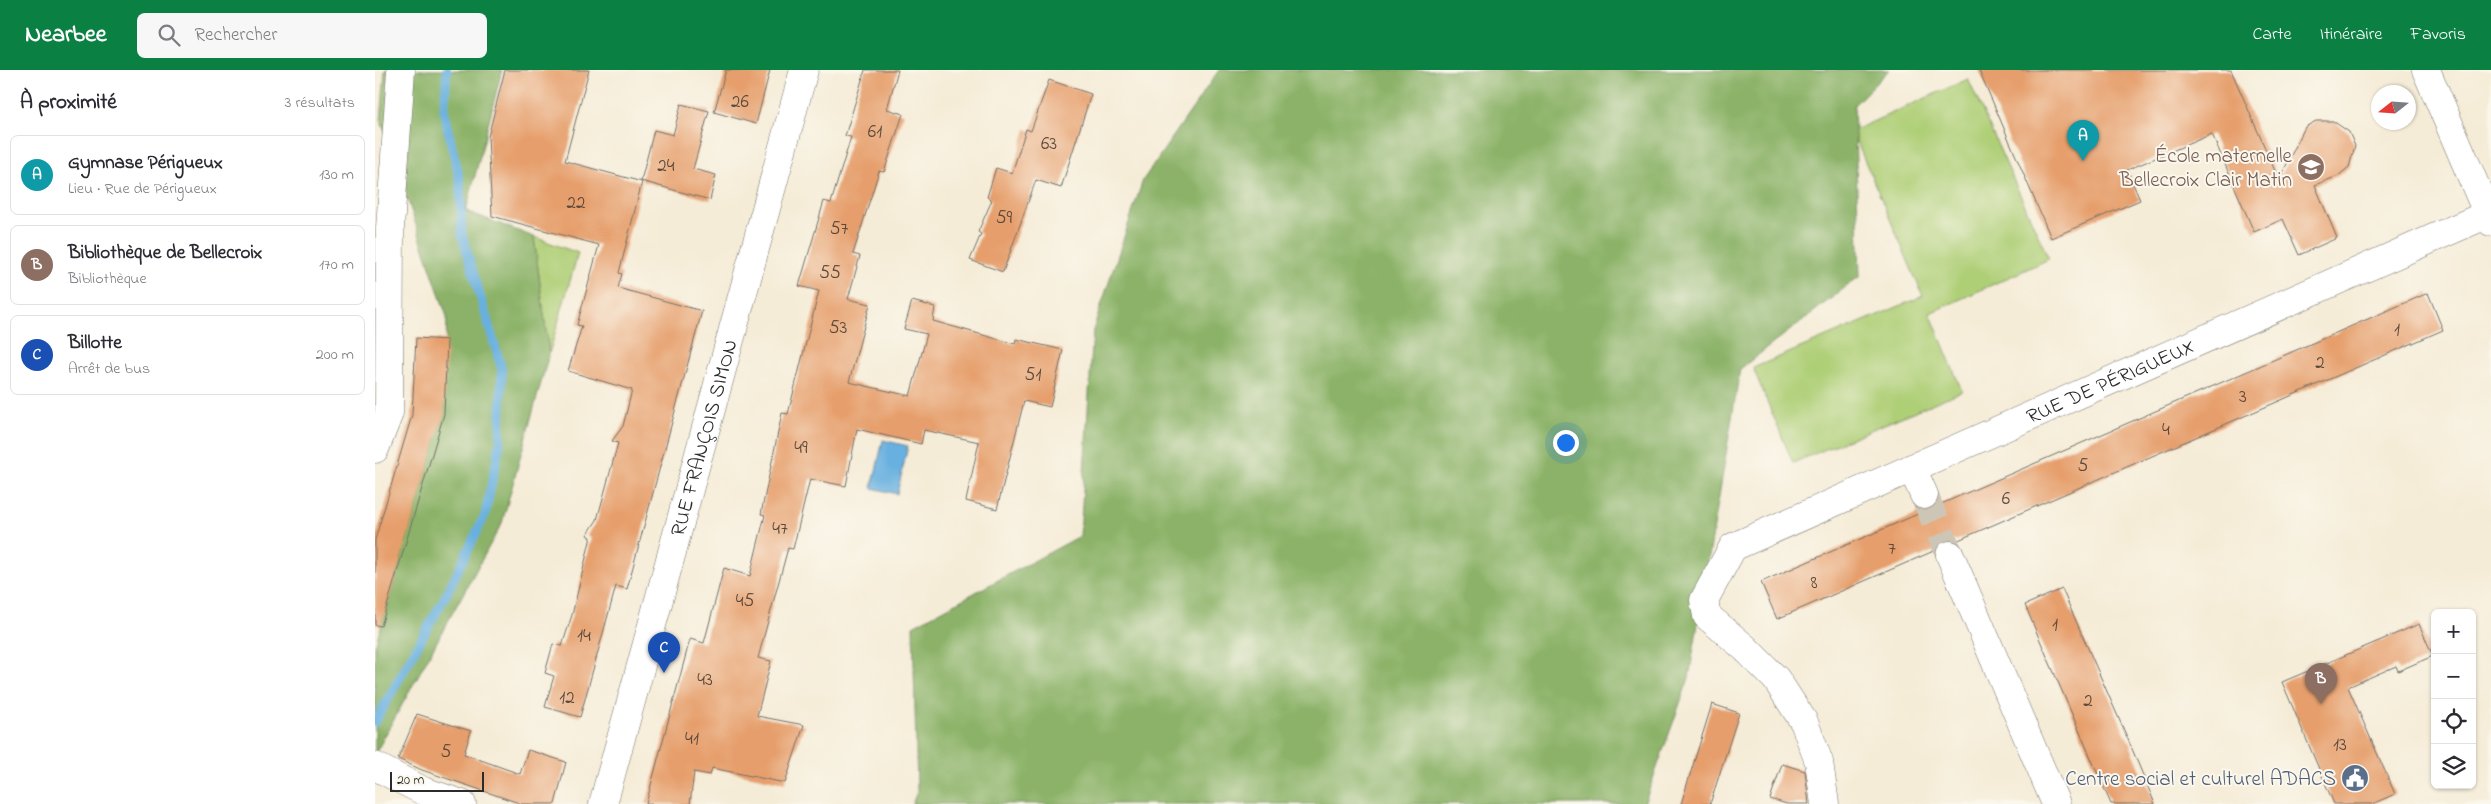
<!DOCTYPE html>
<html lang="fr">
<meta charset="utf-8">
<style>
:root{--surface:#fff;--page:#f7f7f7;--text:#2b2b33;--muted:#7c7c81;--line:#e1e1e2;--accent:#0b8043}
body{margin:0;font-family:"Indie Flower",sans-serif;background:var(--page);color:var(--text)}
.controls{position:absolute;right:15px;bottom:15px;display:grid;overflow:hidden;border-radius:8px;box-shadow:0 1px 4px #0004}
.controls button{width:45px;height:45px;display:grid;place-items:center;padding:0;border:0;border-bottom:1px solid var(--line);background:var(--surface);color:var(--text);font:25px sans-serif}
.compass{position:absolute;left:1996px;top:15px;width:45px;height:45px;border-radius:50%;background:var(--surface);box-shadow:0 1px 4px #0004;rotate:253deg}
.scale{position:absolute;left:15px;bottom:12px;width:94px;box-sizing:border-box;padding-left:5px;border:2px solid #2b2b2b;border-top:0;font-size:14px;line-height:18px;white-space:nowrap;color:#2b2b2b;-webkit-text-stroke:4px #fbf7ec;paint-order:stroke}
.you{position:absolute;left:1190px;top:372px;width:18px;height:18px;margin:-12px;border:4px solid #fff;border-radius:50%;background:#1a73e8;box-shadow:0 0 0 8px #1a73e833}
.badge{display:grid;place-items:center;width:32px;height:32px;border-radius:50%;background:var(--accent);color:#fff;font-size:16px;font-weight:700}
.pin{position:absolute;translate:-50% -41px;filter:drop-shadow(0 1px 2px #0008)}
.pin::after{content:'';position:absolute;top:26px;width:18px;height:15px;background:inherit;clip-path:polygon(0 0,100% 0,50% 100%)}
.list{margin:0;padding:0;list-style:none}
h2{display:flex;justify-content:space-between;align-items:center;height:65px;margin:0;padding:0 20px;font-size:21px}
h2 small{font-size:16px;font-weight:400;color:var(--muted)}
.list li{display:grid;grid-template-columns:32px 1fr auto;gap:15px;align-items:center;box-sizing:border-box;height:80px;margin:0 10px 10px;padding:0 10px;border:1px solid var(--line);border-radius:8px}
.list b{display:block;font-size:19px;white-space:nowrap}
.list p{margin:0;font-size:16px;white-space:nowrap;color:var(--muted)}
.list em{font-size:16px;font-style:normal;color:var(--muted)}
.icon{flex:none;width:28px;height:28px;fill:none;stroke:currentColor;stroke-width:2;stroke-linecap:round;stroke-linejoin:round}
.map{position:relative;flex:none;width:2116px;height:734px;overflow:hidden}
header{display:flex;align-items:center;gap:30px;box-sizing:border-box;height:70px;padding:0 25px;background:var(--accent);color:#fff}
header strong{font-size:24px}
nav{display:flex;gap:28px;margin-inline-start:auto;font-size:18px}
.search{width:350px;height:45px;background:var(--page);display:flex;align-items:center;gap:12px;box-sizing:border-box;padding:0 18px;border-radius:8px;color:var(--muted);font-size:19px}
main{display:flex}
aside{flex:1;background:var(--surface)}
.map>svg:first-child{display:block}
.green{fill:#afcf77;stroke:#6d7d51}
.forest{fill:#8bb268;stroke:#5b6e4a}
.water{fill:#67b0df;stroke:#496e85}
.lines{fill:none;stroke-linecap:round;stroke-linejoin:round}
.stream{stroke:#67b0df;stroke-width:9}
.building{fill:#e69f6c}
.minor-tunnel{stroke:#cdc5b5;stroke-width:28;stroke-dasharray:28 14;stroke-linecap:butt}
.minor-casing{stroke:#726f67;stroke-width:29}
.secondary-casing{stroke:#726f67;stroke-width:29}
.minor{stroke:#fff;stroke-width:28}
.secondary{stroke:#fff;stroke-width:28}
.labels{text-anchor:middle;stroke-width:4;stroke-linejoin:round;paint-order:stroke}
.number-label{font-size:19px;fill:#5a483b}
.education-label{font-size:21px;fill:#785e54;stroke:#fbf7ec;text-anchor:end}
.street-label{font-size:21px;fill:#2b2b2b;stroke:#fbf7ec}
.service-label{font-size:21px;fill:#4e5e75;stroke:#fbf7ec;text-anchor:end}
</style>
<header>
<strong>Nearbee</strong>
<div class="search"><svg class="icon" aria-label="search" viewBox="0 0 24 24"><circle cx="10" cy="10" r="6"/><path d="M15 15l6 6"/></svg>Rechercher</div>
<nav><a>Carte</a><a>Itinéraire</a><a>Favoris</a></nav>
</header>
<main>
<aside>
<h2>À proximité<small>3 résultats</small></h2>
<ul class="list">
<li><span class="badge" style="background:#0f9aa8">A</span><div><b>Gymnase Périgueux</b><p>Lieu · Rue de Périgueux</p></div><em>130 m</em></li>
<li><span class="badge" style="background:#8d6e63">B</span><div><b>Bibliothèque de Bellecroix</b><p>Bibliothèque</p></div><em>170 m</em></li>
<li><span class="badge" style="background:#1a4fb4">C</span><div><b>Billotte</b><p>Arrêt de bus</p></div><em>200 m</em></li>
</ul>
</aside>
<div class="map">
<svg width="2116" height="734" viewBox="0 0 2116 734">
<rect width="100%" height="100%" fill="#fbf7ec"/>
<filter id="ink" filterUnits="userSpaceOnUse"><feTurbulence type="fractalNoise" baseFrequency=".02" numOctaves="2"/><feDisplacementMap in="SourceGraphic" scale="10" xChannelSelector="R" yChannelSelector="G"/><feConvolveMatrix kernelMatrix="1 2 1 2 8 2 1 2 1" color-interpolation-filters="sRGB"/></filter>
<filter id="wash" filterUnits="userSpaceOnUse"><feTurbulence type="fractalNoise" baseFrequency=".0096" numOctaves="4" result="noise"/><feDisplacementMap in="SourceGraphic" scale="20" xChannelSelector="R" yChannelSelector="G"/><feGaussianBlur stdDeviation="1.12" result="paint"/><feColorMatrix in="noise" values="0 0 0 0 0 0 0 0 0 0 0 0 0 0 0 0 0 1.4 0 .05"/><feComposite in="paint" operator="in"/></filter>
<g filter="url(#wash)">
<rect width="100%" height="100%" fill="#f5ecd7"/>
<path class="green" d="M1593,9l81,180 -119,54 32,78 -169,72 -40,-95 170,-72 -71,-165z
M159,167l44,16 -29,101z"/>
<path class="forest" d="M10,0h117l-36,141 68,26 15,117 -47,169 -127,231v-108l68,-230 4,-99 -66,-196z
M844,0h670l-35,35 6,171 -120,93 -51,309 -45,126h-732l5,-12 -4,-166 167,-90 13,-206 50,-150z"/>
<path class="water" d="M508,370l25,6 -11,48 -25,-6z"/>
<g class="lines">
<path class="stream" d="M0,652l71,-127 39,-80 15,-72 2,-73 -40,-135 -2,-54 -16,-68 3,-43"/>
</g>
<g id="blocks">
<path class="building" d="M130,0h84l-24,91 77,21 -23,91 3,1 -4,14 84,23 -75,278 -11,-3 -36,131 -35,-10 9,-31 -9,-3 8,-29 9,2 10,-31 19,-78 -4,-2 10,-15 21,-77 -6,-2 11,-15 9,-36 -64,-19 14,-45 -5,-1 22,-80 -107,-29 -4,-79z
M351,0h44l-14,54 -42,-12z
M490,0h33l-11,39 16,5 -19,58 -5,-1 -26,83 7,2 -12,43 22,5 -21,78 61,14 17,-62 -23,-5 8,-28 23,6 -2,14 82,23 1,-5 47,11 -13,57 -26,-6 -27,108 -31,-8 13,-59 -55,-12 -3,14 -64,-15 -11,57 -36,-7 -17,70 -5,-1 -30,110 13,3 -14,55 47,9 -19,58 -73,-15 -2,7 -16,-3 -4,32h-44l44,-165 14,4 20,-75 26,8 15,-61 -4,-1 21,-101 6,1 31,-123 -20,-5 25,-85 7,2 20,-66 -6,-1z
M1604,0h252l48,110 26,-53 11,-6h17l16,11 6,14 -6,21 -11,9 -23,9 22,53 -38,17 -16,-36 -29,13 -42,-98 -85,36 13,30 -89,38z
M674,10l42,14 -30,94 -25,-8 -33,92 -33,-12 11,-26 -3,-2 14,-32 -5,-3 9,-29 16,5 14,-44 5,2z
M306,34l28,7 -16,58 23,6 -6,25 -69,-19 13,-51 19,5z
M2053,223l15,37 -487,211 -12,-1 -8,10 -159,69 -16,-37z
M41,268l31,2 -3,74 -63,212 -6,-1v-85l37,-125z
M1687,519l68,155 25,60h-44l-72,-166 -14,-33z
M2044,554l14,32 -35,15 -2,-5 -48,21 47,107 -23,10h-38l-52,-122z
M1337,634l27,9 -29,91h-29z
M42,644l54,17 -7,23 56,20 8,-24 38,12 -11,42h-33l-100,-34 -24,-11z
M1407,694l23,7 4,33h-22l-17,-5z"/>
</g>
</g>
<g filter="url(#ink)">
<use href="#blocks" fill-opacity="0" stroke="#726f67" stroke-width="1"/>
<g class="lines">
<path class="minor-tunnel" d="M1549,425l26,60"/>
<g class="minor-casing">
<g id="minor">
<path d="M2051,0l65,152"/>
<path d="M0,379l14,-36 1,-185 11,-158"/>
<path d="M1537,398l12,27"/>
<path d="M1575,485l106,249"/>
<path d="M0,696l48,25 39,13"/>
<path id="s1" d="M1450,734l-6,-42 -15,-40 -28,-43 -31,-31 -38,-32 -3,-16 29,-53 755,-333"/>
</g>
</g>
<g class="secondary-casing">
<g id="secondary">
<path id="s2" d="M228,734l201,-734"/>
</g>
</g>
<use href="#minor" class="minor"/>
<use href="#secondary" class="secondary"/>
</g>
</g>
<defs>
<g id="school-disc" transform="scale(1.4375)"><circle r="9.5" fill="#8d6e63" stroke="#fbf7ec"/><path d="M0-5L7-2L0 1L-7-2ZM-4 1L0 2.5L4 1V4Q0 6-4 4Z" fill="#fff"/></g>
<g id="civic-disc" transform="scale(1.4375)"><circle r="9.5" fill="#5c6f8a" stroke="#fbf7ec"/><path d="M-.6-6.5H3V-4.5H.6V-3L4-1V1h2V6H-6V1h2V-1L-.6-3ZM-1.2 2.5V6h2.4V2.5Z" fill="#fff"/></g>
</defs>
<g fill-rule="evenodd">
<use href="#school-disc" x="1936" y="97"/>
<use href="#civic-disc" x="1980" y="708"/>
</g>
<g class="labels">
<g class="number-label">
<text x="365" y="37">26</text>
<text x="500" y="67">61</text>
<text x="674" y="79">63</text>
<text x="291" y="101">24</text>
<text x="201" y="138">22</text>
<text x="629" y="153">59</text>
<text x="464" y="164">57</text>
<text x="455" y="208">55</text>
<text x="463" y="263">53</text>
<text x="2022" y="265">1</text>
<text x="1945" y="298">2</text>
<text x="658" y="310">51</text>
<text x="1868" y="332">3</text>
<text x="1791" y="365">4</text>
<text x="426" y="383">49</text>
<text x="1708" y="401">5</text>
<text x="1631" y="434">6</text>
<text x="405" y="464">47</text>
<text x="1517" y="484">7</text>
<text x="1439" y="518">8</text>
<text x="370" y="536">45</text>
<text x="1680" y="560">1</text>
<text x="209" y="571">14</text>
<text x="330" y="615">43</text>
<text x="192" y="633">12</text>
<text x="1713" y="636">2</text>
<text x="317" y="674">41</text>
<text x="1965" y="680">13</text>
<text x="71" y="687">5</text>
</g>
<g class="education-label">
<text x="1917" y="92">École maternelle<tspan x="1917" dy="24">Bellecroix Clair Matin</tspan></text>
</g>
<g class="street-label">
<text dy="7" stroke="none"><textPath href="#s1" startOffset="719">RUE DE PÉRIGUEUX</textPath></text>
<text dy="7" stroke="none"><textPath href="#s2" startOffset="380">RUE FRANÇOIS SIMON</textPath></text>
</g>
<g class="service-label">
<text x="1961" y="715">Centre social et culturel ADACS</text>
</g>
</g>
</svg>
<div class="controls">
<button>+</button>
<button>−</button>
<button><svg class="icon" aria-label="locate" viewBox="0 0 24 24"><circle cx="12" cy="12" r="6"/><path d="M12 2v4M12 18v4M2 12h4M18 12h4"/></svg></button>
<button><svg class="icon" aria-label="layers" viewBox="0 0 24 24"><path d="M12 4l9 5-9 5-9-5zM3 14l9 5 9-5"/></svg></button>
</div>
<svg class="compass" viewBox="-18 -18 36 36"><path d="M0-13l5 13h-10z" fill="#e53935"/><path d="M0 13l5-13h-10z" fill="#7c7c81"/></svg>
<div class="scale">20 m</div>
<div class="you"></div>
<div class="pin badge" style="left:1708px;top:91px;background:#0f9aa8">A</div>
<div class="pin badge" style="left:1946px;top:634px;background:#8d6e63">B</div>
<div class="pin badge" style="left:289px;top:603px;background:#1a4fb4">C</div>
</div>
</main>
